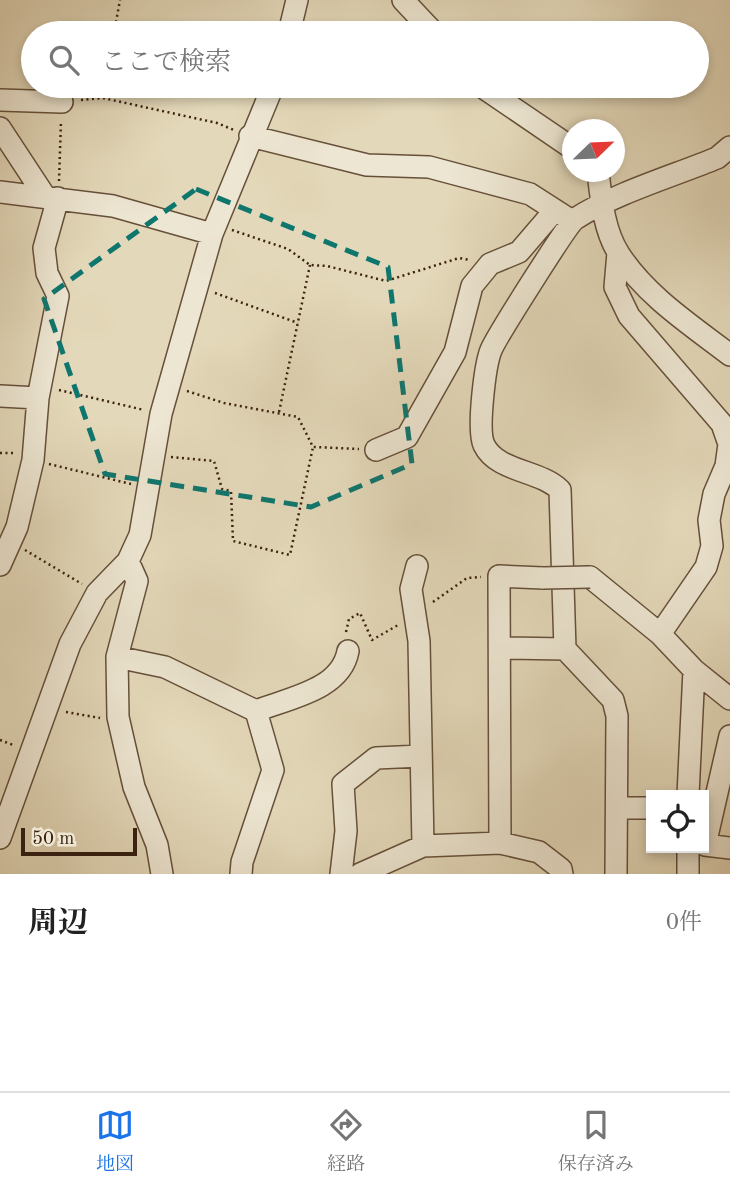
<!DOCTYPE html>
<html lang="ja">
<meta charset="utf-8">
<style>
:root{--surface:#fff;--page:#f6f6f6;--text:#222;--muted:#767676;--line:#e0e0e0;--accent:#1a73e8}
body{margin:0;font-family:"Old Standard TT","Noto Serif JP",serif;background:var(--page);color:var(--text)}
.controls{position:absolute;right:21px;bottom:21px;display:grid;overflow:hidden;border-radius:0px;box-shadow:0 4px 10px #0003}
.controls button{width:63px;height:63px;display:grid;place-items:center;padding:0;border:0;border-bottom:2px solid var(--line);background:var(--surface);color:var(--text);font:35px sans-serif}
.compass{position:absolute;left:562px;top:119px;width:63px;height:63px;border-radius:50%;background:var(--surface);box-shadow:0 4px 10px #0003;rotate:67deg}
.scale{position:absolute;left:21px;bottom:18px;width:116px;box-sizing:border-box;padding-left:7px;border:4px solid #3c2210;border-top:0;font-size:19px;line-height:24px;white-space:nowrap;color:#3c2210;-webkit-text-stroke:5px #ede6d2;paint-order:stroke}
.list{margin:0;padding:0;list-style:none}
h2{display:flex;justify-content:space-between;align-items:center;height:91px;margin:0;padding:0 28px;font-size:30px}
h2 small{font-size:23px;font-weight:400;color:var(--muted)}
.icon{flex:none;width:38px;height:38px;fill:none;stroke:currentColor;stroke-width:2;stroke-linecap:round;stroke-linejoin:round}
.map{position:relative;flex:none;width:730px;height:874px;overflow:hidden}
.search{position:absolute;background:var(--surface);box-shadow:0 4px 10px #0003;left:21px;right:21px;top:21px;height:77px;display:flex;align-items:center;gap:18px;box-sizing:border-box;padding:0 24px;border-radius:38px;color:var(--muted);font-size:26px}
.sheet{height:217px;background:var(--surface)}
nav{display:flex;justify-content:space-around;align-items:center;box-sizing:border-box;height:98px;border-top:2px solid var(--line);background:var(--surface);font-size:19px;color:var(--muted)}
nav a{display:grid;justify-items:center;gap:4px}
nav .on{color:var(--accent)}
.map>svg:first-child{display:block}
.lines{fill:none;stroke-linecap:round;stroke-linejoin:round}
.minor-casing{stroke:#66503a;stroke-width:24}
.path{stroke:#3c2210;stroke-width:2.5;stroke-dasharray:2 3.5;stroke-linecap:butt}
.minor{stroke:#ede6d2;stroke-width:21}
.minor-bridge-casing{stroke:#66503a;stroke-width:24;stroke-linecap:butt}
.minor-bridge{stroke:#ede6d2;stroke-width:21}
.marked{fill:none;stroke:#0f766e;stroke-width:5;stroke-dasharray:14 9;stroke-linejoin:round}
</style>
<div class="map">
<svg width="730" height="874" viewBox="0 0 730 874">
<rect width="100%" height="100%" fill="#e3d8b9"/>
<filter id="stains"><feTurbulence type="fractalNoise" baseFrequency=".00286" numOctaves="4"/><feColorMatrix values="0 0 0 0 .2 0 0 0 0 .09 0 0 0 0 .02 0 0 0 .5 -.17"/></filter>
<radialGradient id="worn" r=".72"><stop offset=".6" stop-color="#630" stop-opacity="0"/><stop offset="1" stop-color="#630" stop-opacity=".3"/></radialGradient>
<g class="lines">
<g class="minor-casing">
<path id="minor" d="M403,0l31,33
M289,33l8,-33
M481,86l91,62
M0,100l62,2
M0,128l46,70
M250,136l117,29 62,2 101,27 42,27
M598,172c3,26 6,59 21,82 27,42 72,71 111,101
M0,192l113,14 99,28
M618,253l-3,34 14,29 93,108 7,20 -3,22 -12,28 -5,26 3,26 -6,21 -46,67
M0,396l38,2
M376,450l31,-13 48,-85 17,-66 18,-22 29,-12 36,-42
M128,561l9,20 -20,76 1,60 16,70 23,58 5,29
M0,565l17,-38 16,-67 5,-62 20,-102 -11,-23 -3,-25 14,-50
M417,566l-6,23 8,52 4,205
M590,577l70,57 34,36 36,29
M501,648l64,1
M117,657l48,10 91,44 17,59 -31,92 -1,12
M256,711c33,-13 85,-21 92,-60
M730,736l-25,109 25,3
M688,795l6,-125
M617,808h34
M0,838l70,-194 27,-51 31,-32 12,-26 21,-121 51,-180 61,-148
M500,843l-1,-267 44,2
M688,848v26
M341,874l5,-43 -3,-47 33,-26 45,-2
M360,874l63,-28 77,-3 39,9 22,17 1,5
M616,874l1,-158 -4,-16 -48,-51 -5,-159c-20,-20 -63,-18 -76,-45 -7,-15 1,-80 7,-95 6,-14 76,-125 84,-131 38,-25 98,-43 142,-61l13,-11"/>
</g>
<path class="path" d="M114,33l6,-33
M103,98l114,25 17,7
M81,100l22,-2 2,-12
M59,181l2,-60
M232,230l56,19 22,16 17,1 59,15 73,-23 11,2
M215,293l83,30
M59,390l85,20
M187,391l37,12 74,14 15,30 46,2
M279,412l31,-147
M0,453h16
M171,457l43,4 8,28 9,2 2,50 57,14 23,-108
M49,464l82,20
M25,550l57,34
M433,602l34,-24 14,-1
M346,632l3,-13 11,-6 12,27 26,-15
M66,712l34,6
M0,740l13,5"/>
<use href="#minor" class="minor"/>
<g class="minor-bridge-casing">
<path id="minor-bridge" d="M543,578l47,-1"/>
</g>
<use href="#minor-bridge" class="minor-bridge"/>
</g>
<path class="marked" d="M196,189l192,78 24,197 -101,43 -206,-33 -61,-175z"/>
<rect width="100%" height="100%" filter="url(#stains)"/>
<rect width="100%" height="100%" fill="url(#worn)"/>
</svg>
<div class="controls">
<button><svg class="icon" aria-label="locate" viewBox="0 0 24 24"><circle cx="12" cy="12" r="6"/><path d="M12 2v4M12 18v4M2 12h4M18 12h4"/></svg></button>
</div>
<svg class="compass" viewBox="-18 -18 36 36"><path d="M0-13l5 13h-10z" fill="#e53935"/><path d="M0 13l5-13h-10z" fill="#767676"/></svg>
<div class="scale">50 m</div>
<div class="search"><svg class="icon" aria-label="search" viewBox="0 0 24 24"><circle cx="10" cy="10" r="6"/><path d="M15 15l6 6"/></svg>ここで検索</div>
</div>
<section class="sheet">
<h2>周辺<small>0件</small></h2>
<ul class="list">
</ul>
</section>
<nav>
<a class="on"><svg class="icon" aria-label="map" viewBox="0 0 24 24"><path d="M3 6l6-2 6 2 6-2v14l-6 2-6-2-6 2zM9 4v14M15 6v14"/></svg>地図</a>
<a><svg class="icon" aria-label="directions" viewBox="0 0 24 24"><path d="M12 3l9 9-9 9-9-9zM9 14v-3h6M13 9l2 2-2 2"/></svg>経路</a>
<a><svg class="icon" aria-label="saved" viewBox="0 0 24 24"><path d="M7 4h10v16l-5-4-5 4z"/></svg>保存済み</a>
</nav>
